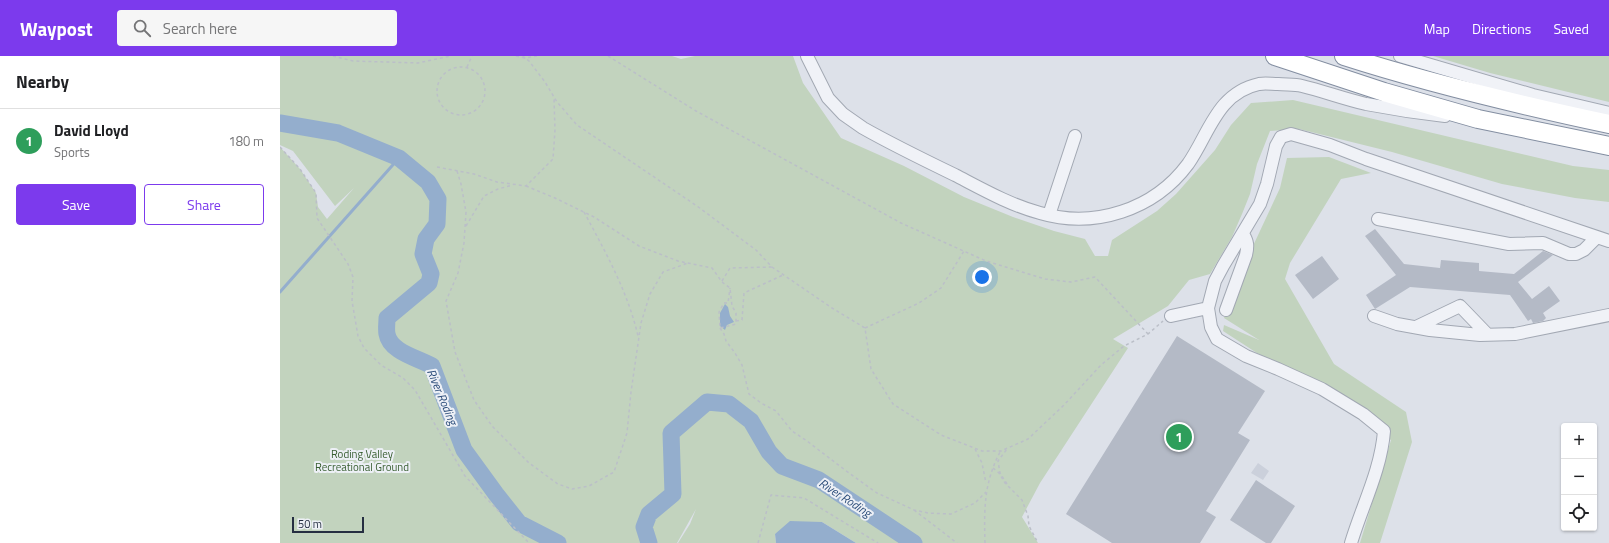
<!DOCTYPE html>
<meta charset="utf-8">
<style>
:root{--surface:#fff;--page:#f6f6f6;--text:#202124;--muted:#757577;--line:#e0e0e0;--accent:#7c3aed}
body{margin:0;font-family:"Titillium Web",sans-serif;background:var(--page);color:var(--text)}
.controls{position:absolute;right:12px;bottom:12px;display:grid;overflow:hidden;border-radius:4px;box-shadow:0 1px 3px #0004}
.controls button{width:36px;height:36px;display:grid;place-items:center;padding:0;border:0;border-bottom:1px solid var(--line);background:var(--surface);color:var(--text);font:20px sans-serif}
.scale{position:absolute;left:12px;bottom:10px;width:72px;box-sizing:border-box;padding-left:4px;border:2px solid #252e41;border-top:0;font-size:11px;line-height:14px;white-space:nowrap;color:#252e41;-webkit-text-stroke:3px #edf0f6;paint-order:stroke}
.you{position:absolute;left:702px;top:221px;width:14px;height:14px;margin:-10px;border:3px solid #fff;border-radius:50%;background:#1a73e8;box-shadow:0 0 0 6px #1a73e833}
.badge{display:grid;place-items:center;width:26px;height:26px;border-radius:50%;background:var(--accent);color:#fff;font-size:13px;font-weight:700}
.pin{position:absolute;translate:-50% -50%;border:2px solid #fff;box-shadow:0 1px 4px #0006}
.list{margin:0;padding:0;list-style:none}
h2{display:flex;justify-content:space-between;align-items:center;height:52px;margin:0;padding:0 16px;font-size:17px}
h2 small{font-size:13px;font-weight:400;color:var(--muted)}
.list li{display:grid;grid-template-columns:26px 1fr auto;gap:12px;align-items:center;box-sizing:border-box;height:64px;padding:0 16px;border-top:1px solid var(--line)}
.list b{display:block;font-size:15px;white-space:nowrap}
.list p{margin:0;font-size:13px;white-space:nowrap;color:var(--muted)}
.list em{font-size:13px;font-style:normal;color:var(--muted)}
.actions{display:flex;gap:8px;padding:12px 16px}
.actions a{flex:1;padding:9px 0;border:1px solid var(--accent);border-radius:4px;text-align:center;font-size:14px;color:var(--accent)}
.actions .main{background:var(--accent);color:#fff}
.icon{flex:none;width:22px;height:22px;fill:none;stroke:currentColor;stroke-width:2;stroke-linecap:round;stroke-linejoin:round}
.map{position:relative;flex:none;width:1329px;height:487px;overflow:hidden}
header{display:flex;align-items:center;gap:24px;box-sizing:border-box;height:56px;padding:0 20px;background:var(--accent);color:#fff}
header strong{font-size:19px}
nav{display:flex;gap:22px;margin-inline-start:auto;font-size:14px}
.search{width:280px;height:36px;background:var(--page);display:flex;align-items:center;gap:10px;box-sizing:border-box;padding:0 14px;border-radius:4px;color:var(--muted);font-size:15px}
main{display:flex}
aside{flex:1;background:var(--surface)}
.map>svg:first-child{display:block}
.built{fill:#cbd0db}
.green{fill:#c2d3be}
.water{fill:#94aecd}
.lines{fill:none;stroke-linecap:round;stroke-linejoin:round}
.stream{stroke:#94aecd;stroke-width:3}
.river{stroke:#94aecd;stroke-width:17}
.building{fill:#b4bac6}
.minor-casing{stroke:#a2a8b3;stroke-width:14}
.highway-casing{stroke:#838ea1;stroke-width:20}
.path{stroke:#bbbfc8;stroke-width:1.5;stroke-dasharray:3 3;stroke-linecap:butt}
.minor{stroke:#f0f2f7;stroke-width:12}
.highway{stroke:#fff;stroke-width:18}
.labels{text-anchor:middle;stroke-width:4;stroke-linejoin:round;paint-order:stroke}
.park-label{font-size:11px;fill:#385e31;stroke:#edf0f6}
.water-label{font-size:12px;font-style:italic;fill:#2b4c79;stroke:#edf0f6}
</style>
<header>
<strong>Waypost</strong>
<div class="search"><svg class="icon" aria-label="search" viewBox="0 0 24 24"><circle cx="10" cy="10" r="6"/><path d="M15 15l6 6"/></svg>Search here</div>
<nav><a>Map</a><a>Directions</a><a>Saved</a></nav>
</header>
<main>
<aside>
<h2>Nearby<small></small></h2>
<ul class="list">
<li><span class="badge" style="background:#2e9e5b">1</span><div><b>David Lloyd</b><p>Sports</p></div><em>180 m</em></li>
</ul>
<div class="actions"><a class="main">Save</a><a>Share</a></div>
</aside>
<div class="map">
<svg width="1329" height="487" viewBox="0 0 1329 487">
<rect width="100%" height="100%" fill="#dde1e9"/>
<path class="built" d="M978,407l11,8 -6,9 -12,-7z"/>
<path class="green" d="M0,0h392l9,3 14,-3h98l10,27 38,55 63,28 60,31 49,20 41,14 31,8 10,17h13l4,-16 45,-29 19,-17 39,-44 16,-25 20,-22 42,-3 280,66 36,4v32l-34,-4 -73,-14 -110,-32 -93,-23 -29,2 -13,33 -7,30 -8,20 -10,23 -22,37 -21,6 -21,26 -55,33 15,9 -88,135 -18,34 16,26h-182l-34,-21 -47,12 1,9h-98l12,-19 6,-15 -19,34h-397v-396l20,22 16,24 2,14 9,12 27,-31 -19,18 -42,-55 -13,-6z
M1153,0h176v46l-119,-29z
M1049,101l42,16 -30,6 -51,84 -5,16 49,85 72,48 6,30 -32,101h-20l31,-103 -168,-109 1,-6 35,15 -35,-22 28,-70 28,-60 7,-30z"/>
<path class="water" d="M445,248l3,3 2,9 4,6 -7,3 -2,5 -5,-4v-13z
M510,465l32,1 34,21h-80l-1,-9z"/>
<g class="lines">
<path class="stream" d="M0,236l119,-134"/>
<path class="river" d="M0,67l58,10 61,25 29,24 10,17 -1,25 -11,15 -3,15 8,20 -2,9 -42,35c0,5 -1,11 0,16 3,18 31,24 45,32l32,84 32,44 23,29 39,20
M369,487l-5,-16 5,-13 24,-20 -2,-61 36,-31 22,2 22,17 18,31 13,14 37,14 95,63"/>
</g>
<path class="building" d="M1095,173l29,35 36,4 1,-8 38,3v8l35,3 29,-23 10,4 -35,27 14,17 17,-13 11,15 -17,12 3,5 -3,3 -10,2 -2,-4 -3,2 -18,-26 -100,-8 -35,22 -9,-14 30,-20 -31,-39z
M1042,200l17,23 -26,20 -18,-24z
M897,280l88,55 -27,42 12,7 -44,71 10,6 -16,26h-88l-46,-29z
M976,424l39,26 -24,37h-5l-36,-23z"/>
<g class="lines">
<g class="minor-casing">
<path id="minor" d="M527,0l21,42 15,16 20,14c30,17 61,32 92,47 27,14 55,30 85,38 54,16 114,-3 148,-49 21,-30 29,-71 71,-80 6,-1 13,0 19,0 8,1 16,0 24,2 21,5 42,13 64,18 26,5 52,9 79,12
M1120,0l133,39 76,18
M769,159l26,-79
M1098,163l131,25 34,-1 26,11h7l8,-4 13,-13
M946,254l20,-55c2,-9 2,-13 -3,-21
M891,260l37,-8
M1094,260l23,8 33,6 50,5 35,-1 94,-19
M1136,271l44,-21 27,28
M1071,487c11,-37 30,-73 33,-112l-21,-17 -41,-25 -44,-20 -32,-13 -29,-17 -6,-12 -3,-19 7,-27 8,-15 37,-62 7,-20 9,-38 5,-9 10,-3 39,11 36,14 243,82"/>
</g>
<g class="highway-casing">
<path id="highway" d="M995,0l109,36 94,27 131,27
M1064,0c87,28 176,49 265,68"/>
</g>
<path class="path" d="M53,0l20,5 65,2 33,-7
M236,0l9,2 4,3 16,21 12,20 20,23 120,81 59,44 16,17 60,41 33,20 6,41 22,35 48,31 41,16h19l27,-12 36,-34 37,-40 23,-19 24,-12 15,-13
M243,0l2,2 12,-2
M328,0l88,55 205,112 85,38 59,18 26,3 24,-5 53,57
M187,11l5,-11
M157 35a24 24 0 1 1 48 0a24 24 0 1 1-48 0Z
M0,91l20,22 16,24 1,25 31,46 5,13 -1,24 6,35 6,12 17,17 22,13 12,12 50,86 64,67
M157,111l37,7 23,8 29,4 27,-27 2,-29 -1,-32
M177,115l4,13 5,28 -2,31 -6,30 -12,28 9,51 19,48 18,26 37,37 29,21 14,5 17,-3 25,-14 13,-39 4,-41 10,-69 9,-29 13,-22 25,-9
M246,130l29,12 39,19 45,29 39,15 34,7 10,14 8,6 2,18 4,7v11l-16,4 -1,-16 5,-9h4l2,-15
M304,156c21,39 44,80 54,124
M186,170l18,-30 14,-7 15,-4
M442,225l8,-13 42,-1
M456,265l6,-1 2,-27 39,-18
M440,272l4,6 2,7 9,12 7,12 7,29 12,9 15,8 16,20 15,10 38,29 32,23 37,17 14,3 23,1 24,-11 11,-11
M585,272l54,-25 22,-15 23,-37
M695,393l7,14 4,20
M713,412l6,5 6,10 17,17 6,16 1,10 9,17
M727,428l-7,-11 -2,-12 9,-12
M634,454l43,33
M478,487l13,-48 33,3 74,45
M705,487c-1,-35 -1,-60 15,-91"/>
<use href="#minor" class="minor"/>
<use href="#highway" class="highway"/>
</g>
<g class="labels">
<g class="park-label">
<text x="82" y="402">Roding Valley<tspan x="82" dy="13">Recreational Ground</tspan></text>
</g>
<g class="water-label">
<text transform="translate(162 341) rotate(67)" y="4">River Roding</text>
<text transform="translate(565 442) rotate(33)" y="4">River Roding</text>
</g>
</g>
</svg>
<div class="controls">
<button>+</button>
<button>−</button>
<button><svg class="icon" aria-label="locate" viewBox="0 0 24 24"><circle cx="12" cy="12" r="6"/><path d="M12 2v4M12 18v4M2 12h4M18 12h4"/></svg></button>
</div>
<div class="scale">50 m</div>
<div class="you"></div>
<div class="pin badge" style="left:899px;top:381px;background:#2e9e5b">1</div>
</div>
</main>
